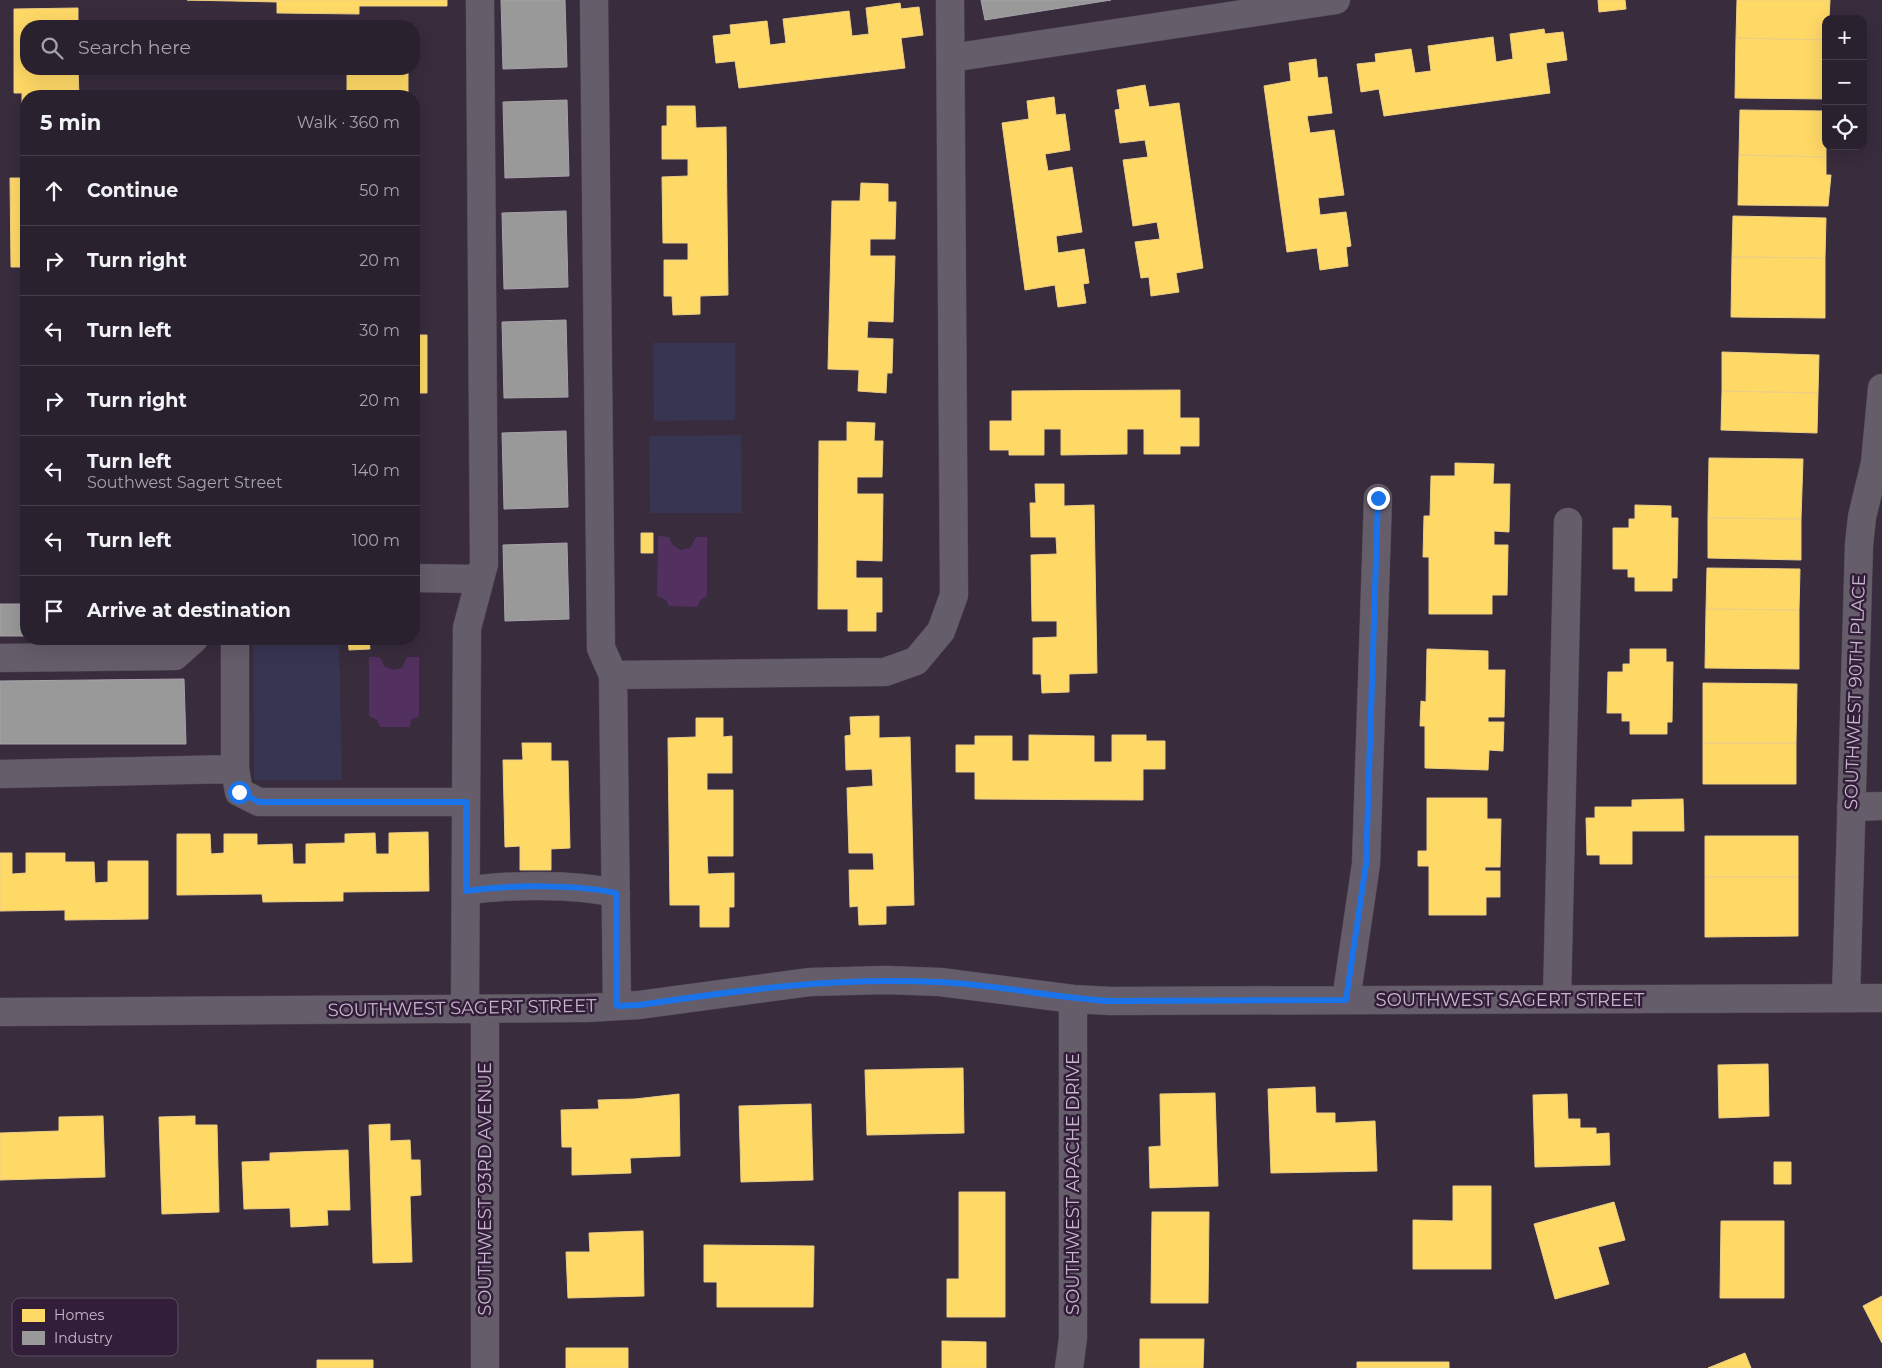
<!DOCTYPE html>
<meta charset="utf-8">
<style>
:root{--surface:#2a212e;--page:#362e3a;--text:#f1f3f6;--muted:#a5a3aa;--line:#463e4a}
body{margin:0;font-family:Montserrat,sans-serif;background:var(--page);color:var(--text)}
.controls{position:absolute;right:15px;top:15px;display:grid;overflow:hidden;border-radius:10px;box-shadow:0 5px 20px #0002}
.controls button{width:45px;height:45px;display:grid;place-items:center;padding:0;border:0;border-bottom:1px solid var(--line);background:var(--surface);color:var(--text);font:25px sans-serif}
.stop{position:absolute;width:15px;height:15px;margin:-11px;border:4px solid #1a73e8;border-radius:50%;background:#fff}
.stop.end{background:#1a73e8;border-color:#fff;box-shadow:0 1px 5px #0008}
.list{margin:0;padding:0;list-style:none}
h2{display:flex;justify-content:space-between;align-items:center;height:65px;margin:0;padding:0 20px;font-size:21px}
h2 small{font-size:16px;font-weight:400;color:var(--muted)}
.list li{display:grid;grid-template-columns:32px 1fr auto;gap:15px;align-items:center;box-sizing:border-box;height:70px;padding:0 20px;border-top:1px solid var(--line)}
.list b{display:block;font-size:19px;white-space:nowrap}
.list p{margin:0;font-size:16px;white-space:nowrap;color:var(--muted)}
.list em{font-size:16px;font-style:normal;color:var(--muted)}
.icon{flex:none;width:28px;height:28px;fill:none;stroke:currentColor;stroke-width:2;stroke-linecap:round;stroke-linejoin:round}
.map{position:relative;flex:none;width:1882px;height:1368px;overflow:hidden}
.search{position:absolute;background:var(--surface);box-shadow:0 5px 20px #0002;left:20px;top:20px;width:400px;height:55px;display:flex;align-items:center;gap:12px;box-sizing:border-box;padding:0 18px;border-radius:20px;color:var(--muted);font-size:19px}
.panel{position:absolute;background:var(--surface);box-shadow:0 5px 20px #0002;left:20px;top:90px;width:400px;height:555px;border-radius:20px}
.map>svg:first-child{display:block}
.green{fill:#383552}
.water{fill:#523060}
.homes{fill:#ffd966;stroke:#eece85}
.industry{fill:#999;stroke:#a7a2a9}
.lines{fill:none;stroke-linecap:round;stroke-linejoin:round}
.minor-casing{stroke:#504754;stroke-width:29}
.minor{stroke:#665d6a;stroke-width:28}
.route{stroke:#1a73e8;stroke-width:6}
.labels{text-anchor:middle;stroke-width:5;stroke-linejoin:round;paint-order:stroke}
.street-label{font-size:18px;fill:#c8b6ce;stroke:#321e39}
.key{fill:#321e39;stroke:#5f4c66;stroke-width:1}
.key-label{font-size:14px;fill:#c8b6ce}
</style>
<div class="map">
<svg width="1882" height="1368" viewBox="0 0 1882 1368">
<rect width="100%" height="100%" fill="#382c3d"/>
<path class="green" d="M653,343h82v77l-81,1z
M741,435l1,78h-92l-1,-77z
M253,639h86l3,141h-88z"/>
<path class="water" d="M658,536l11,1 3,7 8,6 10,-2 6,-11h11v59l-7,4 -2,7 -29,-1 -3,-6 -9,-4z
M369,657h11l5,10 9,3 8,-2 5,-11h12v59l-8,4 -1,7h-30l-3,-7 -8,-4z"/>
<path class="homes" d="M187,0h260v6h-88v8l-82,-1v-11z
M1598,0h27l1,9 -27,3z
M1737,0h93l-1,19h-3v21l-90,-2z
M900,3l1,6 18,-2 4,28 -22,3 4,30 -166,20 -4,-27 -19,2 -3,-27 18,-2 -1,-9 37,-4 3,24 16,-2 -3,-24 66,-8 3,25 17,-2 -3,-26z
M78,8v18h-52v43h52l1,26 8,1h-61v171h-15l-1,-89h12v-85h-8v-84z
M1544,29l1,5 18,-2 4,28 -21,3 4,30 -166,23 -5,-27 -18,3 -4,-28 19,-2 -1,-8 36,-5 4,24 16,-2 -3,-25 65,-9 3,25 17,-3 -3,-25z
M1736,38l90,2v59l-91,-1z
M1316,59l2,19 9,-1 5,36 -25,3 3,17 24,-3 10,65 -26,3 2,17 26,-3 5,34 -5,1 2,19 -28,4 -3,-22 -30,4 -23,-166 27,-5 -2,-18z
M347,69h61v27h-61z
M1145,85l4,22 30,-4 24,165 -27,5 3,19 -28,4 -2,-19 -8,1 -6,-36 25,-3 -3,-17 -24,4 -10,-66 25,-3 -3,-17 -25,3 -5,-33 5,-1 -3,-19z
M1054,97l2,18 9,-1 5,36 -25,4 3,17 24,-4 10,65 -26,4 2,17 26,-4 5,34 -6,1 3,19 -28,4 -3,-22 -30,5 -23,-167 27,-4 -2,-18z
M667,106h28l1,22 30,-1 2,168 -28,1v18l-27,1 -1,-19h-8v-36h24v-17h-25l-1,-66 26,-1v-17h-26v-33h5z
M1740,110l86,1v46l-87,-2z
M1739,155l87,2v18h5l-3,31 -90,-1z
M861,183l27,1v18h8l-1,37h-25v17h25l-2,66 -25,-1 -1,17 26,1 -1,34h-5l-1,20 -28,-2 1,-21 -31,-1 4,-168h28z
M1733,216l93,2 -1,40 -93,-1z
M1732,257l93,1v60l-94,-1z
M414,267h1v33h-1z
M414,335h13v58h-13z
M1722,352l97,3 -1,38 -96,-2z
M1180,390v28h19v28h-19v8h-36v-25h-17v25l-66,1v-26h-17v26h-35v-5h-19v-29h22v-30z
M1722,391l96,2 -1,40 -96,-3z
M847,422l28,1 -1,18h9l-1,36h-25v17h26l-1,67 -26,-1v18h26v34h-6v19h-28v-22h-30l1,-168h28z
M1709,458l94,1 -2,60 -93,-1z
M1455,463l39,1 -1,20h17l-1,48 -15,-1v14h14l-1,50h-15v19h-63v-57h-6l1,-41h6l1,-40h24z
M414,470l2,60h-2z
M1035,484h29v22l30,-1 3,168 -28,1v18l-27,1 -1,-19h-8v-36l24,-1v-16h-25l-1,-66 26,-1 -1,-17h-25l-1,-34h6z
M1635,505l36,1v12h7l-1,60h-5v13h-37v-14h-7v-8h-15v-41h16v-9h6z
M1708,518l93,1v41l-93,-2z
M641,533h12v20h-12z
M1707,568l93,1 -1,41 -93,-1z
M1706,609l93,1v59l-94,-1z
M348,639h21l1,10 -21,1z
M1427,649l61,2v19h17l-1,47h-16v5h16l-1,29 -14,-1 -1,20 -63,-2v-42h-5l1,-25 5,1z
M1630,649h36v13h7l-1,60h-5v12h-37v-13h-8v-8h-15l1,-41h15v-8h7z
M1703,683l94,1 -1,59h-93z
M879,716v22l31,-1 4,168 -28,1v18l-27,1 -1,-19 -8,1 -1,-37h25l-1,-17h-24l-2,-65 26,-2 -1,-17 -26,1 -1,-34 6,-1 -1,-18z
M696,718h27v19l9,-1v37h-25v17h26v66h-26l1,18 26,-1v34h-5v20h-29v-22h-30l-2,-167 28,-1z
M1029,735l65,1v26h18v-27h34v6h19v28h-22v31l-168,-1v-27h-19v-27h19v-9h37v25h17z
M522,743h29v18h17l2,87 -19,1v21h-31v-24l-15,1 -2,-87h20z
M1703,743h93v41h-93z
M1427,798h60v21h14l-1,48h-15v4h15v26h-14v18h-57v-49h-11v-15h9z
M1683,799l1,32h-52v33h-32v-9h-13l-1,-37h9v-11h37v-7z
M428,832l1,59 -86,1v9l-80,1 -1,-8 -85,1v-61h33l1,20 13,-1v-19h33v11l35,-1 1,20h13v-20l39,-1v-9l30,-1 1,21h13v-21z
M1705,836h93v41h-93z
M0,853h12v21l14,-1v-20h39v9h29l1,21 13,-1v-21h40v58l-83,1v-10l-65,1z
M1705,877h93v59l-93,1z
M1768,1064l1,52 -50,2 -1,-53z
M963,1068l1,65 -97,2 -2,-65z
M1315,1087l1,26h19v10l40,-2 2,50 -106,2 -3,-84z
M1215,1093l3,93 -68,2 -1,-41 12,-1 -1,-52z
M679,1094l1,62 -50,2 1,15 -59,2v-28h-10l-1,-37 38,-1 -1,-9 37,-1z
M1567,1094l1,25h12v9h16v6l13,-1 1,32 -75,2 -2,-72z
M811,1104l2,76 -72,2 -2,-76z
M103,1116l2,61 -105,3v-47l59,-2v-14z
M195,1116v9h22l2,87 -57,2 -3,-97z
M390,1124v17l20,-1 1,20h9l1,35 -11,1 2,66 -39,1 -4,-138z
M348,1150l2,60h-23l1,15 -37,2 -1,-19 -46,1 -2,-47 28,-1v-8z
M1774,1162h17v22h-17z
M1453,1186h38v83h-78v-49l40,1z
M959,1192h46v125h-58v-38h12z
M1614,1202l11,38 -27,7 11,37 -54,15 -21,-75z
M1152,1212h57l-1,91h-57z
M1721,1221h63v77h-64z
M643,1231l1,65 -76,2 -2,-46h24l-1,-19z
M704,1245l110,1 -1,61h-96v-25h-13z
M1882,1296v47l-19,-37z
M1140,1339h64l-1,29h-63z
M942,1341l44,1v26h-44z
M566,1348h62v20h-62z
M1745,1353l6,15h-43z
M317,1360h56v8h-56z
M1357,1362h92v6h-92z"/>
<path class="industry" d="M501,0h64l2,67 -64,2z
M981,0h130l-126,20z
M567,100l2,76 -64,2 -2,-76z
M566,211l2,76 -64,2 -2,-76z
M566,320l2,77 -64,1 -2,-76z
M566,431l2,76 -64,2 -2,-76z
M567,543l2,76 -64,2 -2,-76z
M0,604h26v32h-26z
M184,679l2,65h-186v-63z"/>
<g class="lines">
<g class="minor-casing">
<path id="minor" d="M594,0l7,648 12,27 4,331
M951,58l385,-58
M414,578l66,1
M0,658l175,-2 19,-17
M613,675l272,-3 31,-11 25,-30 13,-36 -4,-595
M235,769v-130
M0,774l235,-5 4,23 20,10h207
M1851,807l31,-1
M466,891c43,-7 107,-7 150,2
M1846,998l13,-453 3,-28 13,-54 7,-75
M1557,999l11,-477
M1346,1000l20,-136 12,-366
M465,1009l2,-381 17,-64 -4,-564
M0,1012l586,-4 53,-3 171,-23 76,-2 54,2 133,17 38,2 771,-3
M485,1368v-359
M1069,1368l4,-30v-339"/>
</g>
<use href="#minor" class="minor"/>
</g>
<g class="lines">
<path class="route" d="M239,792l20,10h207v89c43,-6 107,-7 150,2l1,113 22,-1c102,-15 194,-28 298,-23 58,2 116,16 174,19l235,-1 20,-136 12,-366"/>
</g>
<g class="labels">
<g class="street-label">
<text transform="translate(1855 692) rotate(-88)" y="6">SOUTHWEST 90TH PLACE</text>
<text x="1510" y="1006">SOUTHWEST SAGERT STREET</text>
<text transform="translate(462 1008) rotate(-1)" y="6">SOUTHWEST SAGERT STREET</text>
<text transform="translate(1073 1184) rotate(-90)" y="6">SOUTHWEST APACHE DRIVE</text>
<text transform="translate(485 1189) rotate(-90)" y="6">SOUTHWEST 93RD AVENUE</text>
</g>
</g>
<rect x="12" y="1298" width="166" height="58" rx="8" class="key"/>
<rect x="22" y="1309" width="23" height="13" fill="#ffd966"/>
<rect x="22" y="1331" width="23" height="14" fill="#999"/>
<g class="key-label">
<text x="54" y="1320">Homes</text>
<text x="54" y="1343">Industry</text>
</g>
</svg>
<div class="controls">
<button>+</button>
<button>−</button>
<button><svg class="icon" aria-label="locate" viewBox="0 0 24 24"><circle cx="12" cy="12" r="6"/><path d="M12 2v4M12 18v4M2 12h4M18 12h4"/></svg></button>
</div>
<div class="stop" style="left:239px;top:792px"></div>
<div class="stop end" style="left:1378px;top:498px"></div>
<div class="search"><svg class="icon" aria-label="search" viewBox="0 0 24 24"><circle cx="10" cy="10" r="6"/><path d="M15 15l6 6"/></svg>Search here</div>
<section class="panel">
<h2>5 min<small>Walk · 360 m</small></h2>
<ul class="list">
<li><svg class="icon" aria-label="ahead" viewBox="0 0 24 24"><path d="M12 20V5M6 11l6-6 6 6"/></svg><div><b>Continue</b></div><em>50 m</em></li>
<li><svg class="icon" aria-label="right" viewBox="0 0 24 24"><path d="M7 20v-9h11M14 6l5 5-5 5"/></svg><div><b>Turn right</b></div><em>20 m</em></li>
<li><svg class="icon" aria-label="left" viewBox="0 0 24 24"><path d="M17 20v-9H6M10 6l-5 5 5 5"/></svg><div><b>Turn left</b></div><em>30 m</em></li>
<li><svg class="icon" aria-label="right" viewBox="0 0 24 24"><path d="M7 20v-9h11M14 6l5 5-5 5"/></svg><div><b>Turn right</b></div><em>20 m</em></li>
<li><svg class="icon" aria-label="left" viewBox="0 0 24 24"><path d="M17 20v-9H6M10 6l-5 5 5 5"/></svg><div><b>Turn left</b><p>Southwest Sagert Street</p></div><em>140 m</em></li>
<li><svg class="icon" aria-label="left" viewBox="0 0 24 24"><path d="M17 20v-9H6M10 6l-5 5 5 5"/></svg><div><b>Turn left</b></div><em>100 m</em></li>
<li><svg class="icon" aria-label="arrive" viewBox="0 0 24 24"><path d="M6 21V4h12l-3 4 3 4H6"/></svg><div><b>Arrive at destination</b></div></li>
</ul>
</section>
</div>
